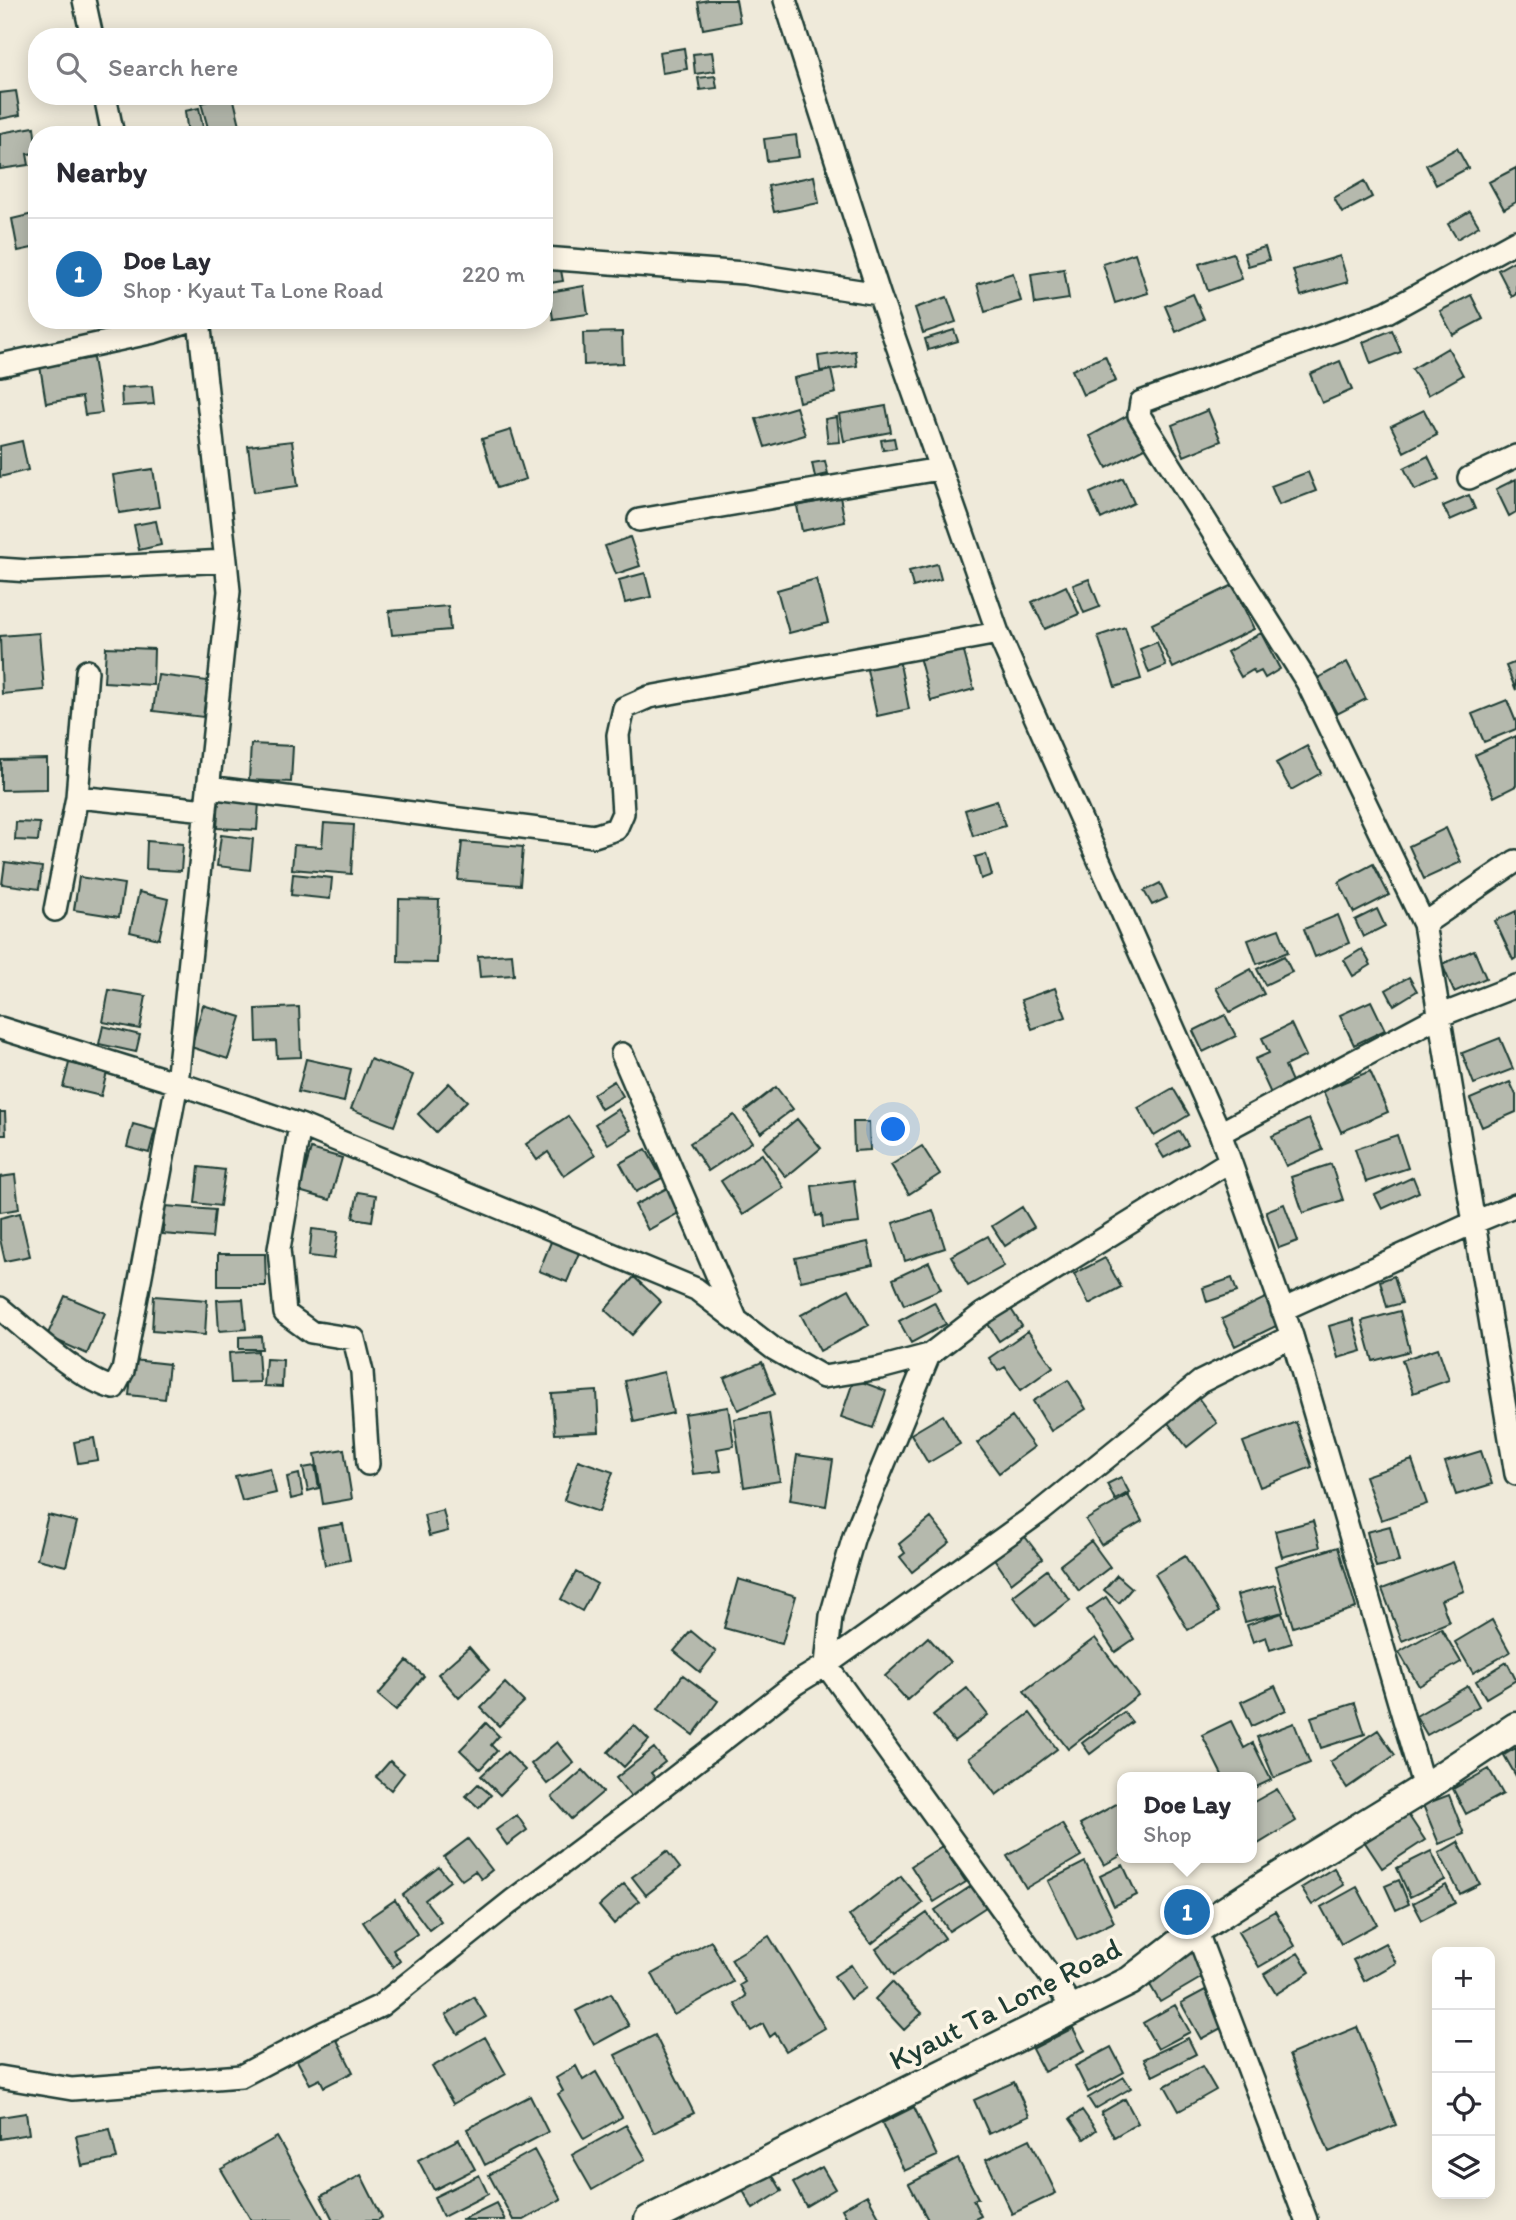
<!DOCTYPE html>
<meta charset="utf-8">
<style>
:root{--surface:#fff;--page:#f7f7f7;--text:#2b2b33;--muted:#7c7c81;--line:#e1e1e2;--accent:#1f6fb2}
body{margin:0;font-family:Itim,sans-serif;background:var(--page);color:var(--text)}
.controls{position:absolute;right:21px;bottom:21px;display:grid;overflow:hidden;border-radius:14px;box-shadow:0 4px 18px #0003}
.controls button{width:63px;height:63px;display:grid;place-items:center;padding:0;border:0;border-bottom:2px solid var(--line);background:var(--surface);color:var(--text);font:35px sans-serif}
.you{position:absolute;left:894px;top:1130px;width:24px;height:24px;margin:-18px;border:5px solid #fff;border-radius:50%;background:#1a73e8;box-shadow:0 0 0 10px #1a73e833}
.badge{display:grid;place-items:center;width:46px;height:46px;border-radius:50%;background:var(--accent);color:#fff;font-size:23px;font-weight:700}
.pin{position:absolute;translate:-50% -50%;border:4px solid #fff;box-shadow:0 2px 7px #0006}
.popup{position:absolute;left:1117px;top:1772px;width:140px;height:91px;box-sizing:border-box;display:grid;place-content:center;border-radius:14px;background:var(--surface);filter:drop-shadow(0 2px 5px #0005);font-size:23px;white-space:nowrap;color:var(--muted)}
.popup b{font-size:26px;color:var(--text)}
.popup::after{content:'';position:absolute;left:50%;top:100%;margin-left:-14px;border:14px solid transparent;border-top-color:var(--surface)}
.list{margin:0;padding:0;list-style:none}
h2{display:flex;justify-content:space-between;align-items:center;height:91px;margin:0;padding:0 28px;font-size:30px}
h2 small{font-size:23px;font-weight:400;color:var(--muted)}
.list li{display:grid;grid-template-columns:46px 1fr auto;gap:21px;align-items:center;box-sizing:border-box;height:112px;padding:0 28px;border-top:2px solid var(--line)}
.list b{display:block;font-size:26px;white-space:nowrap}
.list p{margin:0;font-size:23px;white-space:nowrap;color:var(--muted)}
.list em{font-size:23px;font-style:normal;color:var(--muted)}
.icon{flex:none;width:38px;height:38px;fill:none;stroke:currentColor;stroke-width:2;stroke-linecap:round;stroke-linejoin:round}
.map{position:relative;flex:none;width:1516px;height:2220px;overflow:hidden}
.search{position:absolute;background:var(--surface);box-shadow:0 4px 18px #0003;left:28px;top:28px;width:525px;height:77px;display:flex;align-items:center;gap:18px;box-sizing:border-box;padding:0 24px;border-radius:28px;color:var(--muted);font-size:26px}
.panel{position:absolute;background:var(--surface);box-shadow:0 4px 18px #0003;left:28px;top:126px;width:525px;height:203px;border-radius:28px}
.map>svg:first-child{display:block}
.building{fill:#b5b9ad;stroke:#1f3d34;stroke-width:2}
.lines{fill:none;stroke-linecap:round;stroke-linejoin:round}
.minor-casing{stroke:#1f3d34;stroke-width:26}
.secondary-casing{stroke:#1f3d34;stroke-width:33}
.minor{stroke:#fcf5e5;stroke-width:21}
.secondary{stroke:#fcf5e5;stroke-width:28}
.labels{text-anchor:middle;stroke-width:7;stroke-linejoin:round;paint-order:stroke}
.street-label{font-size:30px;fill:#1f3d34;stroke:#fcf5e5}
</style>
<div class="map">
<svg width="1516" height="2220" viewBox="0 0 1516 2220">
<rect width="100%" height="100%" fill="#efeada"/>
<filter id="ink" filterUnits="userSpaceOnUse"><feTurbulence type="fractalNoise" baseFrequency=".0143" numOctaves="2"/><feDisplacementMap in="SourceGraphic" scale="14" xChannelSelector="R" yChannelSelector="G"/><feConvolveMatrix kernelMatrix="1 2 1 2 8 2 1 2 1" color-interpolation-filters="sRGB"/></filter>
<g filter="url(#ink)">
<path class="building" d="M708,0h28l4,22 -37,7 -5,-27z
M684,48l3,21 -25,4 -3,-21z
M712,52l3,19 -20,3 -2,-20z
M715,76l2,12 -17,2 -2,-12z
M16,91l4,24 -20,4v-26z
M226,96h7l8,33 -23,6h-8l-9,-32z
M199,108l5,24 -16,3 -3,-24z
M34,127l3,26 -10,1 2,11 -29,4v-36z
M796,135l3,22 -32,4 -3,-22z
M1457,148l11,20 -32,17 -10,-20z
M1516,168v34l-12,7 -15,-27z
M814,176l5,27 -45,9 -6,-26z
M1364,181l8,16 -30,16 -8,-15z
M1470,211l9,15 -22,13 -9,-15z
M37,213v34l-19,4 -6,-32z
M1265,247l4,13 -21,6 -4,-13z
M1135,253l13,40 -33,10 -12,-39z
M1233,253l9,26 -34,12 -9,-27z
M1340,256l8,26 -47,14 -8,-26z
M1516,260v34l-4,3 -14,-27z
M560,265l3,16 -19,3v-16z
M1064,269l5,30 -34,5 -4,-30z
M1013,273l8,28 -36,11 -8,-28z
M584,286l4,28 -35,5 -4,-27z
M1193,294l11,25 -28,13 -11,-26z
M1471,295l12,24 -30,16 -13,-24z
M947,297l9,25 -33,11 -8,-25z
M954,330l4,11 -30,9 -3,-11z
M1392,330l9,22 -30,12 -8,-22z
M622,332l1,31 -39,2 -1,-32z
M1448,348l15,27 -35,20 -16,-26z
M855,351l2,15 -37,5 -2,-15z
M1105,356l11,25 -33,14 -11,-25z
M93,358l9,55 -17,2 -3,-18 -36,6 -6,-37z
M1340,361l12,29 -30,13 -12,-29z
M831,370l5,23 -37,9 -5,-24z
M152,386l2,18 -32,2 -1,-18z
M886,406l5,26 -47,9 -5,-27z
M796,407l9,28 -40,12 -9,-28z
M1208,410l13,31 -37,15 -12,-31z
M1424,410l13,25 -33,17 -13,-26z
M1128,415l17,33 -38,20 -17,-32z
M837,417l3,25 -12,1 -3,-24z
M511,430l15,49 -29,9 -15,-49z
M894,438l2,10 -13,2 -2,-10z
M22,441l6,29 -28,7v-31z
M292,441l6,45 -44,6 -6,-46z
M1428,456l11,23 -24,11 -11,-22z
M825,461l3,13 -13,3 -3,-14z
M153,469l6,38 -40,6 -6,-38z
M1308,472l8,19 -37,14 -8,-19z
M1123,478l11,25 -33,16 -11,-26z
M1516,479v33l-7,4 -13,-27z
M1469,495l6,14 -25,11 -7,-14z
M840,497l5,25 -43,9 -5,-25z
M156,521l5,24 -22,5 -5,-25z
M630,537l10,29 -24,8 -11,-28z
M937,564l4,15 -28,8 -4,-16z
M645,573l6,24 -26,6 -6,-23z
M816,579l12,44 -39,10 -12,-43z
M1089,579l11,28 -16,6 -11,-28z
M1233,585l21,44 -81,39 -21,-44z
M1066,586l13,28 -34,15 -13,-27z
M448,606l2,24 -58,5 -3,-24z
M1125,627l16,52 -26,8 -17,-51z
M39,633l5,57 -42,4 -2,-58z
M1261,633l19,36 -15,9 -4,-7 -6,3 -2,-4 -12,7 -14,-25z
M1157,642l9,24 -17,7 -9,-24z
M962,645l12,44 -43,12 -12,-44z
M106,647l48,2 -1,36 -49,-3z
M899,659l10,50 -32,7 -11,-51z
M1347,662l19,37 -29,15 -19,-36z
M1516,662v28l-10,-24z
M158,675l50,6 -5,36 -50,-6z
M1507,700l9,22v7l-32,13 -12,-28z
M1516,736v50l-22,11 -19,-42z
M251,744l42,2 -2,36 -42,-2z
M1307,746l14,27 -30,17 -15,-27z
M47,759v30l-46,1v-30z
M219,799l40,3 -2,28 -40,-2z
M997,800l8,26 -32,10 -8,-26z
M16,822l24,1 -2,18 -23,-1z
M324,823l30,2 -3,49 -59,-5 2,-24 28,2z
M1446,828l15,34 -37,17 -15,-33z
M221,835l32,4 -3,31 -33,-4z
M147,841l36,3 -2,27 -35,-2z
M462,842l61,5 -3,38 -62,-5z
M986,854l6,21 -11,4 -6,-22z
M5,862l37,5 -3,22 -37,-5z
M1373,864l16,31 -35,18 -15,-31z
M293,874l39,4 -2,21 -39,-4z
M79,877l45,7 -5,33 -45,-7z
M1160,883l7,15 -15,7 -8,-14z
M139,892l29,7 -9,40 -29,-7z
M399,899l40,1 -2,63 -39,-1z
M1377,909l8,17 -22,11 -8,-17z
M1516,911v47l-3,2 -18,-39z
M1338,915l11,28 -34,14 -11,-28z
M1279,929l9,23 -31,12 -9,-24z
M1362,949l9,16 -18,11 -9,-16z
M1474,950l12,28 -32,14 -12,-28z
M512,954l2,21 -34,2 -2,-21z
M1284,956l8,16 -27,13 -8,-16z
M1251,969l13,25 -34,18 -14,-24z
M1409,977l8,14 -23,14 -8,-15z
M1055,988l11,29 -34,12 -11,-29z
M109,990l37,6 -6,33 -37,-7z
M1371,1001l14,29 -31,15 -14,-30z
M203,1005l38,12 -13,42 -37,-12z
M299,1007l2,50 -24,1 -1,-17 -19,1 -1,-33z
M1225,1015l11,21 -33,16 -10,-21z
M1291,1024l15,32 -21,10 9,20 -22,10 -17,-37 14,-6 -7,-15z
M103,1026l37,9 -4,17 -37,-8z
M1500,1038l13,31 -39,15 -12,-31z
M306,1059l45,10 -7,33 -46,-10z
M370,1059l43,16 -19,51 -43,-17z
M69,1063l38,9 -6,24 -38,-9z
M1370,1071l18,41 -47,20 -18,-41z
M614,1081l9,15 -22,13 -8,-15z
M1510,1082l6,13v17l-34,15 -12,-28z
M449,1083l18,18 -31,31 -18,-18z
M776,1087l17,22 -32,24 -16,-22z
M1173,1088l16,27 -35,21 -16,-28z
M618,1109l13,21 -23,14 -13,-20z
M0,1112h5l1,23h-6z
M734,1115l18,27 -44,29 -18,-28z
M568,1116l27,39 -31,21 -16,-24 -11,8 -11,-16z
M797,1119l24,29 -35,29 -23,-30z
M1309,1119l14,31 -37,16 -14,-30z
M853,1122h16l1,28 -16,1z
M133,1124l22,6 -6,23 -22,-6z
M1180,1131l8,14 -24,13 -8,-13z
M1397,1135l11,33 -42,14 -11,-33z
M922,1146l18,28 -31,20 -18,-29z
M311,1149l31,9 -12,42 -31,-9z
M646,1149l16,29 -26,14 -16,-29z
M762,1154l22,34 -41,27 -22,-34z
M1331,1164l12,36 -40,13 -12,-36z
M199,1167l26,3 -5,36 -25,-3z
M15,1175l4,34 -19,3v-35z
M1413,1177l6,15 -37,17 -7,-14z
M854,1180l5,43 -36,4 -1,-12 -6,1 -4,-30z
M669,1187l13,24 -34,19 -13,-25z
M358,1192l18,3 -4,26 -19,-3z
M1284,1204l14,37 -19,7 -13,-37z
M165,1206l50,4 -3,28 -49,-4z
M1022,1207l12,20 -29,19 -13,-20z
M933,1210l12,38 -40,13 -12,-38z
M20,1213l10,43 -25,5 -5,-22v-21z
M312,1229l26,3 -4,27 -25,-3z
M988,1236l16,30 -36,20 -17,-30z
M553,1237l28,11 -14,34 -28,-11z
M868,1242l5,23 -72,16 -6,-23z
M218,1254h47l1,32h-48z
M1105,1258l16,29 -32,17 -15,-30z
M929,1262l12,27 -37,16 -11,-26z
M1394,1276l8,27 -15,4 -7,-26z
M634,1277l27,25 -29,33 -27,-25z
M1232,1278l5,14 -30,10 -4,-14z
M849,1289l20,36 -49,26 -19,-36z
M65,1296l40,17 -18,41 -40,-18z
M154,1296l53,4 -2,35 -53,-4z
M1265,1298l13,27 -43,21 -13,-27z
M243,1299l3,30 -27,2 -2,-31z
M934,1302l12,22 -35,19 -12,-22z
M1009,1306l13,20 -23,15 -13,-20z
M1400,1311l10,40 -37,10 -11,-40z
M1353,1319l9,32 -24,7 -9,-32z
M1028,1331l25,36 -32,23 -16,-23 -7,4 -9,-13z
M261,1336l1,13h-23v-12z
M1438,1348l11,32 -36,13 -11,-33z
M258,1351l2,31 -29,1 -2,-30z
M266,1359l17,1 -1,27 -18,-1z
M133,1360l36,4 -4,35 -36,-4z
M762,1362l13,32 -37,16 -14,-32z
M664,1372l9,41 -39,9 -9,-41z
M854,1379l32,12 -13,37 -32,-11z
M1068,1380l18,29 -35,22 -18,-30z
M597,1391l2,41 -44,2 -3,-40z
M1196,1395l21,28 -30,24 -22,-28z
M728,1407l6,39 -17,3 4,22 -28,3 -9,-60z
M769,1413l11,68 -36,6 -10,-68z
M943,1415l17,29 -32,19 -17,-29z
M1012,1417l22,30 -35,26 -22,-30z
M1296,1422l16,45 -52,20 -17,-45z
M94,1438l4,22 -20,3 -4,-21z
M344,1449l8,50 -29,5 -8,-50z
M1481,1451l11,33 -36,11 -11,-33z
M797,1455l36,5 -7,46 -36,-6z
M578,1460l35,12 -14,40 -35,-12z
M1412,1460l15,44 -46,16 -16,-44z
M315,1466l4,22 -11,3 -5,-23z
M270,1468l6,25 -34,8 -7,-25z
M299,1474l4,22 -12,3 -4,-22z
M1121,1477l8,15 -14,8 -8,-16z
M1128,1495l14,26 -41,24 -15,-25z
M443,1510l5,21 -19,5 -5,-21z
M48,1515l29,7 -11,44 -29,-7z
M931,1518l19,24 -38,30 -12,-15 5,-4 -6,-9z
M1313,1521l7,26 -38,10 -7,-26z
M343,1524l7,36 -25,5 -7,-37z
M1390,1526l9,36 -23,5 -9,-35z
M1023,1534l19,25 -31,24 -18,-26z
M1091,1541l19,26 -31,24 -19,-26z
M1338,1547l18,61 -63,19 -18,-61z
M1185,1556l34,56 -31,18 -33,-56z
M1453,1562l11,29 -23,9 8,22 -47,19 -20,-52z
M1047,1570l23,30 -34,26 -23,-30z
M576,1572l21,12 -15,27 -21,-12z
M1117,1575l15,13 -13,15 -15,-13z
M738,1579l58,17 -14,48 -58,-16z
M1275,1585l8,27 -38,10 -8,-27z
M1106,1597l28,42 -19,13 -28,-42z
M1282,1613l10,30 -22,7 -4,-13 -13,5 -6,-17z
M1492,1620l18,32 -37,21 -18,-31z
M1441,1628l20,34 -42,24 -20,-34z
M691,1631l25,21 -16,20 -26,-21z
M928,1637l22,25 -43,38 -22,-24z
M1095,1638l43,57 -70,54 -44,-58z
M469,1647l20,23 -30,28 -21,-24z
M407,1661l17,15 -28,34 -18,-15z
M1507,1662l9,18 -30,18 -10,-17z
M683,1675l35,26 -25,34 -35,-26z
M505,1683l19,19 -25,24 -18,-18z
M1275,1686l11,24 -34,16 -11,-24z
M1468,1686l11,20 -52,29 -11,-19z
M967,1688l21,27 -34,26 -21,-26z
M1355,1703l10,31 -44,14 -10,-31z
M1124,1712l8,10 -42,32 -8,-11z
M1030,1713l27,36 -61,46 -27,-37z
M1231,1721l13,27 9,-5 18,37 -19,9v-12h-29l-21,-42z
M486,1723l13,13 -8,9 6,6 -17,18 -20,-19z
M1294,1723l16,40 -36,15 -17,-41z
M634,1725l15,15 -25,27 -16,-15z
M1378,1730l17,25 -48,33 -17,-26z
M557,1742l17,21 -27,21 -16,-20z
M654,1748l11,14 -14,11 5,6 -24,19 -16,-20z
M1516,1748v28l-12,-21z
M507,1752l18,18 -25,25 -19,-19z
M390,1761l14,12 -13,17 -15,-13z
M1489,1769l14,25 -37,20 -13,-25z
M583,1770l20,22 -32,27 -19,-22z
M478,1784l13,11 -12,13 -13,-12z
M1277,1789l19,32 -43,26 -1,-44z
M1449,1795l15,39 -25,10 -16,-39z
M1120,1802l2,3v50l-18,10 -24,-41z
M1407,1813l18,27 -43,28 -18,-27z
M517,1815l10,15 -20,15 -11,-15z
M1062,1824l19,32 -55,32 -19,-32z
M468,1839l24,31 -11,9 -6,-8 -13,9 -18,-23z
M1458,1842l22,42 -20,10 -21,-41z
M942,1846l24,36 -32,20 -23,-36z
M667,1851l13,17 -34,27 -14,-18z
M1431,1851l14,29 -35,17 -13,-29z
M1085,1862l29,60 -37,18 -29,-59z
M1123,1865l14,30 -23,11 -14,-30z
M439,1867l11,14 -25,19 16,21 -12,9 -26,-35z
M1334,1868l10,17 -32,20 -11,-17z
M901,1876l22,27 -52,41 -22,-28z
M1399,1880l10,24 -13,6 -11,-24z
M624,1884l15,17 -25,23 -15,-18z
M973,1885l13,22 -37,24 -14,-21z
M1446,1885l9,18 -33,17 -9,-17z
M1357,1887l20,37 -36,20 -20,-37z
M395,1900l22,34 -24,16 7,11 -7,6 -30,-45z
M1275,1911l20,35 -36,21 -21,-35z
M927,1913l18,25 -51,37 -18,-26z
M769,1936l56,92 -39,23 -11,-18 -5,4 -7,-13 -12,7 -16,-27 11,-8 -6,-11 5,-3 -14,-23z
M711,1941l22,41 -59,33 -22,-41z
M1385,1943l11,20 -32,18 -11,-21z
M1191,1951l15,24 -46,27 -14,-24z
M1298,1953l12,19 -34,22 -12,-20z
M851,1965l15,23 -16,11 -16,-23z
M892,1982l30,31 -18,17 -29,-31z
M1205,1990l20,36 -24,13 -20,-36z
M611,1993l18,33 -35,19 -18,-34z
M474,1997l12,20 -28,17 -12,-19z
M1175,2005l15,27 -32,17 -15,-26z
M1357,2027l39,98 -67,27 -40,-97z
M1073,2028l12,23 -41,21 -12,-23z
M655,2035l39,78 -40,20 -39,-78z
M335,2036l18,36 -29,15 -4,-8 -10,5 -15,-27z
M485,2037l21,37 -53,30 -21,-37z
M1188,2038l8,16 -43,22 -9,-17z
M1111,2047l13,25 -36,20 -13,-26z
M576,2066l7,14 13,-8 26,45 -38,22 -26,-45 5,-3 -7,-13z
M1202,2066l14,24 -37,21 -14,-25z
M1124,2077l7,11 -36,21 -7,-11z
M1014,2082l15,34 -40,18 -15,-34z
M530,2096l18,36 -63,33 -18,-36z
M1125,2099l13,24 -24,14 -13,-24z
M914,2107l23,49 -33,15 -22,-48z
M1082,2110l14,20 -12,9 -14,-20z
M26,2113l3,21 -29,5v-22z
M626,2125l20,34 -54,31 -20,-35z
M110,2129l7,30 -35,7 -6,-30z
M277,2137l47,83h-73l-30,-51z
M459,2139l16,30 -41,21 -16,-30z
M1030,2139l26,54 -44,21 -26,-54z
M534,2150l27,49 -37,21h-11l-24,-45z
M958,2159l20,39 -5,2 8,16 -8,4h-45l-19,-36z
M822,2167l13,22 -29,17 -13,-23z
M768,2168l14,23 -29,18 -13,-24z
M361,2175l21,42 -4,3h-45l-12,-24z
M479,2175l9,19 -45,23 -9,-20z
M867,2195l14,25h-33l-6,-11z
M496,2203l9,17h-44z"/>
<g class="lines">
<g class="minor-casing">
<path id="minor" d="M84,0l8,37
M785,0l94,294 119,339 222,500 10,28 62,175 132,452
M105,96l8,39
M544,258l200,15 135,21
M199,320l27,241
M0,365l154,-33 38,-12
M1469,478l47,-22
M639,520l300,-51
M0,569l29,2 197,-10 3,30 -52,492 -54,288 -9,17c-34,-8 -86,-57 -114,-80
M87,671l-10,126 129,13
M208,787l386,49 22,-7 7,-16 -5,-78 6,-27 25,-11 349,-64
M1516,861l-92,63 92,550
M55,910l22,-113
M1424,924l-117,-242 -168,-267 2,-13 246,-90 129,-71
M0,1028l177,55 123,42 396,164 78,60 49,28 57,-9 49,-13 53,-41 248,-153
M622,1054l114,265
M300,1125l-21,124 6,64 26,19 43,7 8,33 6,92
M1220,1133l219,-117 77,-30
M1282,1310l193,-88 41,-17
M929,1355l-75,181 -23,80 -5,49 248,344
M1196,1930l110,290
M0,2077l72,12 169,-13 82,-43 57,-27 132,-105 116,-87 167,-130 31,-19 215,-154 159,-129 92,-46"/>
</g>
<g class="secondary-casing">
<path id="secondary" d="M649,2220l481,-239 66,-51 68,-44 160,-98 92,-61"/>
</g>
<use href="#minor" class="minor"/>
<use href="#secondary" class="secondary"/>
</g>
</g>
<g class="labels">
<g class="street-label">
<text transform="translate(1005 2004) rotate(-27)" y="10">Kyaut Ta Lone Road</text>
</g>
</g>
</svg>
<div class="controls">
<button>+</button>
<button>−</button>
<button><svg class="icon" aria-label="locate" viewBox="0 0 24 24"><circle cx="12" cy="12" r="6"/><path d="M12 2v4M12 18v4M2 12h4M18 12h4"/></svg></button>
<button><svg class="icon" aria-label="layers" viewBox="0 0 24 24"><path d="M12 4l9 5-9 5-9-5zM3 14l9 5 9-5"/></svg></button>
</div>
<div class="you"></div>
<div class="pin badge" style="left:1187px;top:1912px">1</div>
<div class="popup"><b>Doe Lay</b>Shop</div>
<div class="search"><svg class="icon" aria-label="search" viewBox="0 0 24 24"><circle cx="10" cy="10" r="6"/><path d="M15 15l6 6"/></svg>Search here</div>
<section class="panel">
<h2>Nearby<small></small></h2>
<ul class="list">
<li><span class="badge">1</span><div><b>Doe Lay</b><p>Shop · Kyaut Ta Lone Road</p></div><em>220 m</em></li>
</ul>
</section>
</div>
